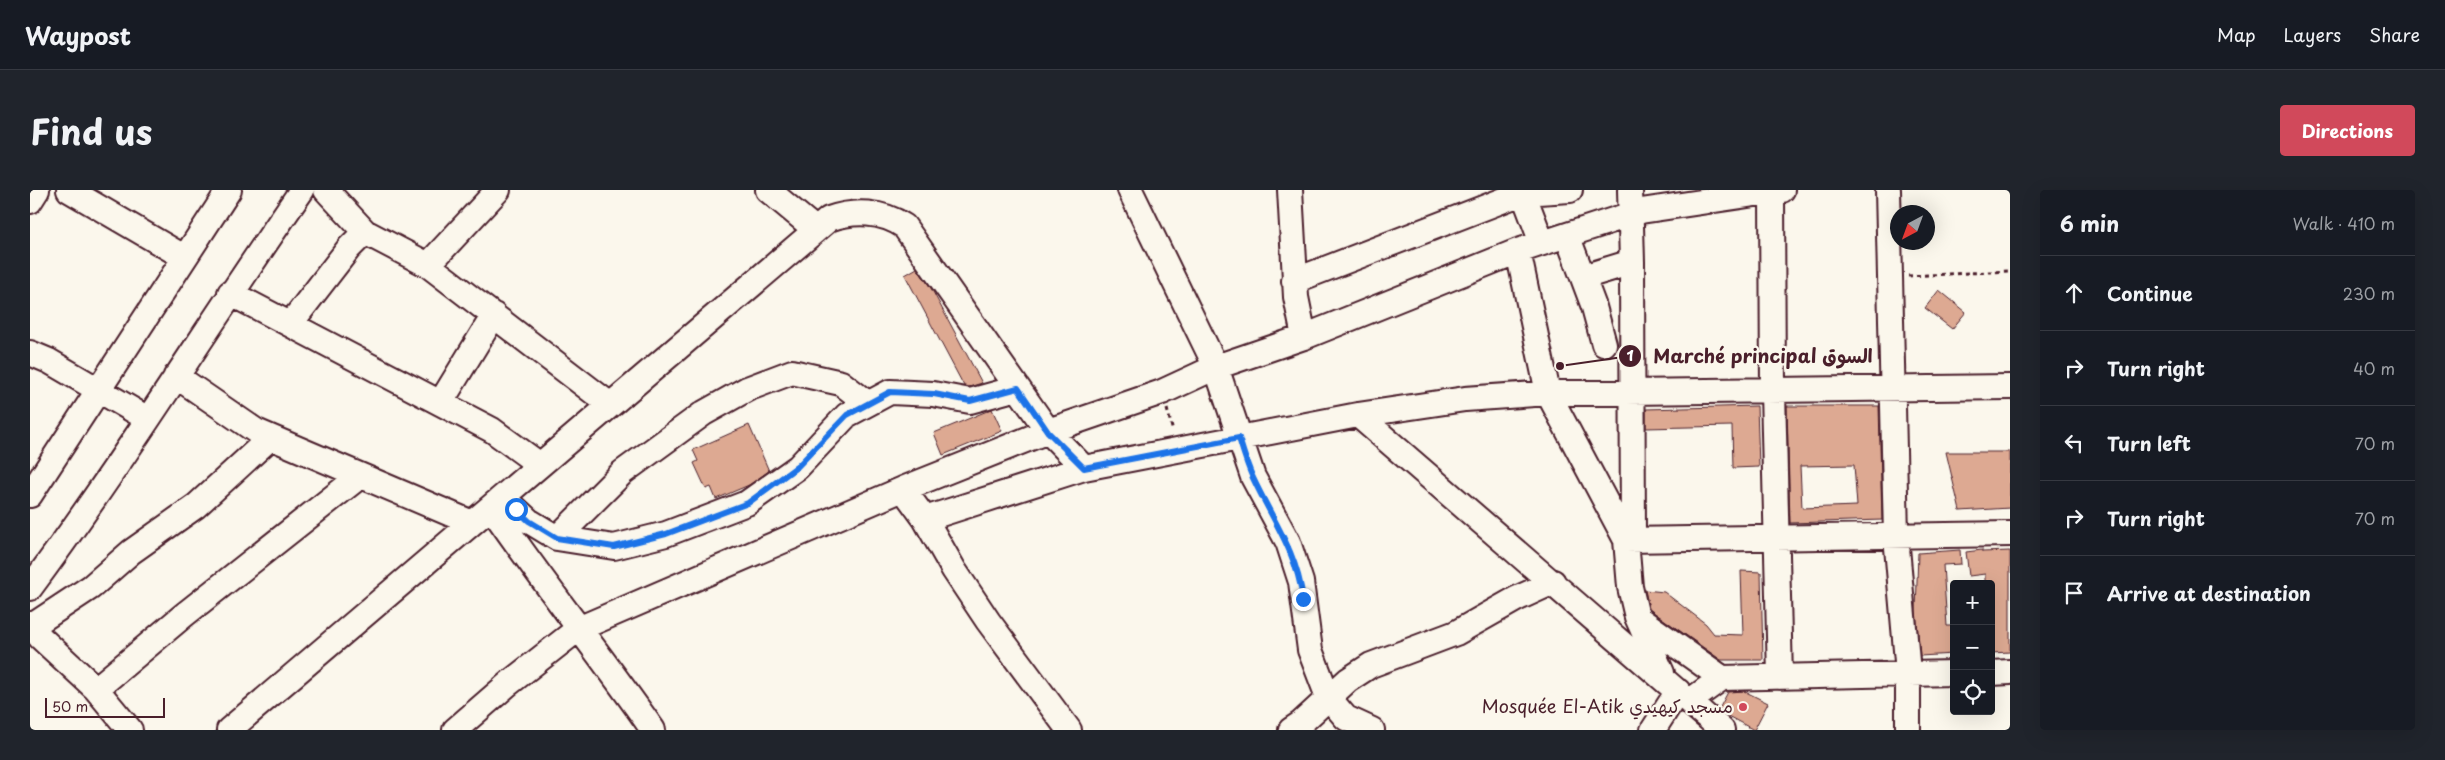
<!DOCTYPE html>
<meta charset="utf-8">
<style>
:root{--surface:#171b24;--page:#20242c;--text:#f1f3f6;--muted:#9ea1a6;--line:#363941;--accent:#d1495b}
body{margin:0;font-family:"Playpen Sans","Playpen Sans Arabic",sans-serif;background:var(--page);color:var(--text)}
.controls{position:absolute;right:15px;bottom:15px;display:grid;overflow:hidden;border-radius:5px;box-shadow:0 5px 20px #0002}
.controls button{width:45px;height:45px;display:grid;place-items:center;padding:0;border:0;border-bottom:1px solid var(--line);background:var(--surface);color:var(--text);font:25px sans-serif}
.compass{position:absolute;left:1860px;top:15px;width:45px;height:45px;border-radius:50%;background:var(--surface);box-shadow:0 5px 20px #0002;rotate:221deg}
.scale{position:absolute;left:15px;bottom:12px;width:120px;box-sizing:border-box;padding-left:5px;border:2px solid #4a1f2b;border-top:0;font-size:14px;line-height:18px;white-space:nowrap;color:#4a1f2b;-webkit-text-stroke:4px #fbf7ec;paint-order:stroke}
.stop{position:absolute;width:15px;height:15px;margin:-11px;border:4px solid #1a73e8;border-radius:50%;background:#fff}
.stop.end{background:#1a73e8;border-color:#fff;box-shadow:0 1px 5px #0008}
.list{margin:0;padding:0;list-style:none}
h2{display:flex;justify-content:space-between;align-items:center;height:65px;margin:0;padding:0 20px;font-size:21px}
h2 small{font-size:16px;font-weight:400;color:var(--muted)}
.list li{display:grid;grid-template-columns:32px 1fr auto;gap:15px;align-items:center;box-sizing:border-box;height:75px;padding:0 20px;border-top:1px solid var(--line)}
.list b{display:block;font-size:19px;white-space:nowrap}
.list em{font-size:16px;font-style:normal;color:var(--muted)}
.icon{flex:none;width:28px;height:28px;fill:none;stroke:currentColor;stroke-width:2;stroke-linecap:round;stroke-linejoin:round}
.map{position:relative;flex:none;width:1980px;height:540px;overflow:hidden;border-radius:5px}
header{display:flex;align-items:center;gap:30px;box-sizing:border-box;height:70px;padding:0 25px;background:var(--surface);border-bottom:1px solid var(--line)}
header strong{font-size:24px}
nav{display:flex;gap:28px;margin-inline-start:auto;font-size:18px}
.intro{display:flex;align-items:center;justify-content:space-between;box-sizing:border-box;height:120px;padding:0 30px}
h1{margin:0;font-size:35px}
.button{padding:12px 22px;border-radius:5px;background:var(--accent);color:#fff;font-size:18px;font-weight:700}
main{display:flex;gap:30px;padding:0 30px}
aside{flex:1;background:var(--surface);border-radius:5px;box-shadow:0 5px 20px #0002}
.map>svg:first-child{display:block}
.building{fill:#dda992;stroke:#4a1f2b;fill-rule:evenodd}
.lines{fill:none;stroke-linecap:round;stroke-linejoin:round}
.minor-casing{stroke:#4a1f2b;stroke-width:28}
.path{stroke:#4a1f2b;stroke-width:3;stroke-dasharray:4 4;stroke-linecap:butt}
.minor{stroke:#fbf7ec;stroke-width:24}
.route{stroke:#1a73e8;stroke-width:6}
.poi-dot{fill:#d1495b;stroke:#fbf7ec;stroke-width:2}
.labels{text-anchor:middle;stroke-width:4.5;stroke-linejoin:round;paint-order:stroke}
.poi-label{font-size:18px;fill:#4a1f2b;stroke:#fbf7ec;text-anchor:end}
.leader{fill:none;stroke:#4a1f2b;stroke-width:2}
.callout-dot{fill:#4a1f2b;stroke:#fbf7ec;stroke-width:2}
.mark-label{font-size:15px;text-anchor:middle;font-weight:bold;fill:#fff}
.callout-label{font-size:19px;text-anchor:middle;font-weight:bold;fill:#4a1f2b;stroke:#fbf7ec;stroke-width:4.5;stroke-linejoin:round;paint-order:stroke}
</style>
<header>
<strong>Waypost</strong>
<nav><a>Map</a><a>Layers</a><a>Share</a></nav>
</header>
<div class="intro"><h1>Find us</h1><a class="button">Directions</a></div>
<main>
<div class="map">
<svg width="1980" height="540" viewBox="0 0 1980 540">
<rect width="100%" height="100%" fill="#fbf7ec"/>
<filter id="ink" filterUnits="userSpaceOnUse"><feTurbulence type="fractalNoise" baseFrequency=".02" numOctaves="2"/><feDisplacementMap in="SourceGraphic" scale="10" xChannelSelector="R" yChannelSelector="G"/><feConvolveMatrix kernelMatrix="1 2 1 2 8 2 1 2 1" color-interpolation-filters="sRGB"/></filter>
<g filter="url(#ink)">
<path class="building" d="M887,78l14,20 51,95 -13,4 -5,-1 -59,-111z
M1909,100l27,22 -14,17 -27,-21z
M1727,216l2,61 -26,1 -1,-42 -86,2v-19z
M1757,216h92l3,114 -92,3zM1824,275l3,41 -55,2 -2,-42z
M962,219l10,22 -59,24 -9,-22z
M719,235l20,46 -20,14 -33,14 -5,-12 -5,2 -12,-26 4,-2 -5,-11z
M1916,262h64v56l-50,3z
M1930,360l1,14 -18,1 4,61h7v28l-34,2 -4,-45 2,-58z
M1952,360v2l28,-1v101l-19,1v-69h-6v-10l-16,2 -3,-24z
M1711,381l20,1 2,88h-42l-72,-51 -4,-19 19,2 42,32 8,10 29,1z
M1714,501l24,12 -14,27 -28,-15 -7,-6 9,-17z"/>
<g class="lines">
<g class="minor-casing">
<path id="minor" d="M39,0l115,67
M296,0l39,42 63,33 181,139
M738,0l48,40
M1100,0l86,177 37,110 35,65 13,40 9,68 18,47 18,21 26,12
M1260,0l6,107 8,40
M1492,0l20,53
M1600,0l2,72
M1858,0l8,346 12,137v57
M1742,2l1,200 7,285
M0,11l7,-11
M1537,45l27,72 10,37
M1488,61l30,142 78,147 4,47 7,30 25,56
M398,75l70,-75
M1553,87l49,-15 1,277
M1264,91l228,-88 48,-3
M200,103l262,137 48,35
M261,133l58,-75 16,-16
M0,163l19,8 99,58
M146,186l80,55 216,92
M411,212l53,-87
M1328,225l364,315
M873,299l22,30 29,51 34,51 81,109
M0,305l199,-305
M473,307l26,24 28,17 57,9 52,-13 81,-31 51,-36 49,-52 43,-23 43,2 37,7 47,-13
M461,317c52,76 109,147 162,223
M895,329l159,-51
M527,348l66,-66 81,-59 43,-24 45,-17 49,11 26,20
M1596,350l384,-6
M0,398c96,-129 180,-266 272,-398
M1608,428l84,60
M0,434l11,14 55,51 34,41
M2,436l59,-39 40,-35 65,-46 74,-68
M1961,483l19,-1
M66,499l88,-74 176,-139
M1660,511l32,-23 232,-5
M199,540l600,-511c25,-9 53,-8 75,7l144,205 36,37 274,-53 107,-16 83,-6 462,-6
M425,540l53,-46 70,-55 325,-140 145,-58 114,-39 54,-25 88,-30 214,-86 123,-40 141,-21
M1261,540l9,-6 48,-44 23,-15 85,-32 60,-34 37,-17
M1623,540l25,-39"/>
</g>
<path class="path" d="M1878,86l102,-5
M1137,219l6,23"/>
<use href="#minor" class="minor"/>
</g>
</g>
<g class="lines" filter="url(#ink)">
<path class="route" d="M486,319l13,12 28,17 57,9 52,-13 82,-31 50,-37 49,-51 43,-23 44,2 36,7 48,-13 30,44 36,36 155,-30c4,13 8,27 14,40 20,43 43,72 50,121"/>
</g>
<circle class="poi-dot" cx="1713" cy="517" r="5"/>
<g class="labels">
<g class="poi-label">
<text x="1703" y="523">Mosquée El-Atik مسجد كيهيدي</text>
</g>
</g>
<path class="leader" d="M1530 176L1600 166"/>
<g class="callout-dot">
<circle cx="1530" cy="176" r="5"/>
<circle cx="1600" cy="166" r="12"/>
</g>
<g class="mark-label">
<text x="1600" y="171">1</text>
</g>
<g class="callout-label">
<text x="1733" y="173">Marché principal السوق</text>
</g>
</svg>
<div class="controls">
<button>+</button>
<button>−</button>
<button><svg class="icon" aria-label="locate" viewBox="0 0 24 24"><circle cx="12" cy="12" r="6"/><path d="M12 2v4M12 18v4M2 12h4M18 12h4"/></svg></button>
</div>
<svg class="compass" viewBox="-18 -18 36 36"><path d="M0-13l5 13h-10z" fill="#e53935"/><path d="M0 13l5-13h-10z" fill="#9ea1a6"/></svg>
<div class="scale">50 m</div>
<div class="stop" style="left:486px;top:319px"></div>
<div class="stop end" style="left:1273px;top:409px"></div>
</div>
<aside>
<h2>6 min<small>Walk · 410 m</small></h2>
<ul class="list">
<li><svg class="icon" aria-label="ahead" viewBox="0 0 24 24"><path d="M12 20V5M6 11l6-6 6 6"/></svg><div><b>Continue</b></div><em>230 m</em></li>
<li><svg class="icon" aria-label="right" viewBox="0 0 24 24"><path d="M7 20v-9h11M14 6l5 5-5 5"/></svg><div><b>Turn right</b></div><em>40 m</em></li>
<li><svg class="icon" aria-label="left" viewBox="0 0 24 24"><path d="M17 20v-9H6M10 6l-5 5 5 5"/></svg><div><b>Turn left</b></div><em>70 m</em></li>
<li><svg class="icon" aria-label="right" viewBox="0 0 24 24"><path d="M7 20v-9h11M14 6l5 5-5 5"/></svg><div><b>Turn right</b></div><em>70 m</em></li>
<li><svg class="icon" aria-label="arrive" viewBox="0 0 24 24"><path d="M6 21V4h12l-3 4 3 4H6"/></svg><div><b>Arrive at destination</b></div></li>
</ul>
</aside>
</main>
